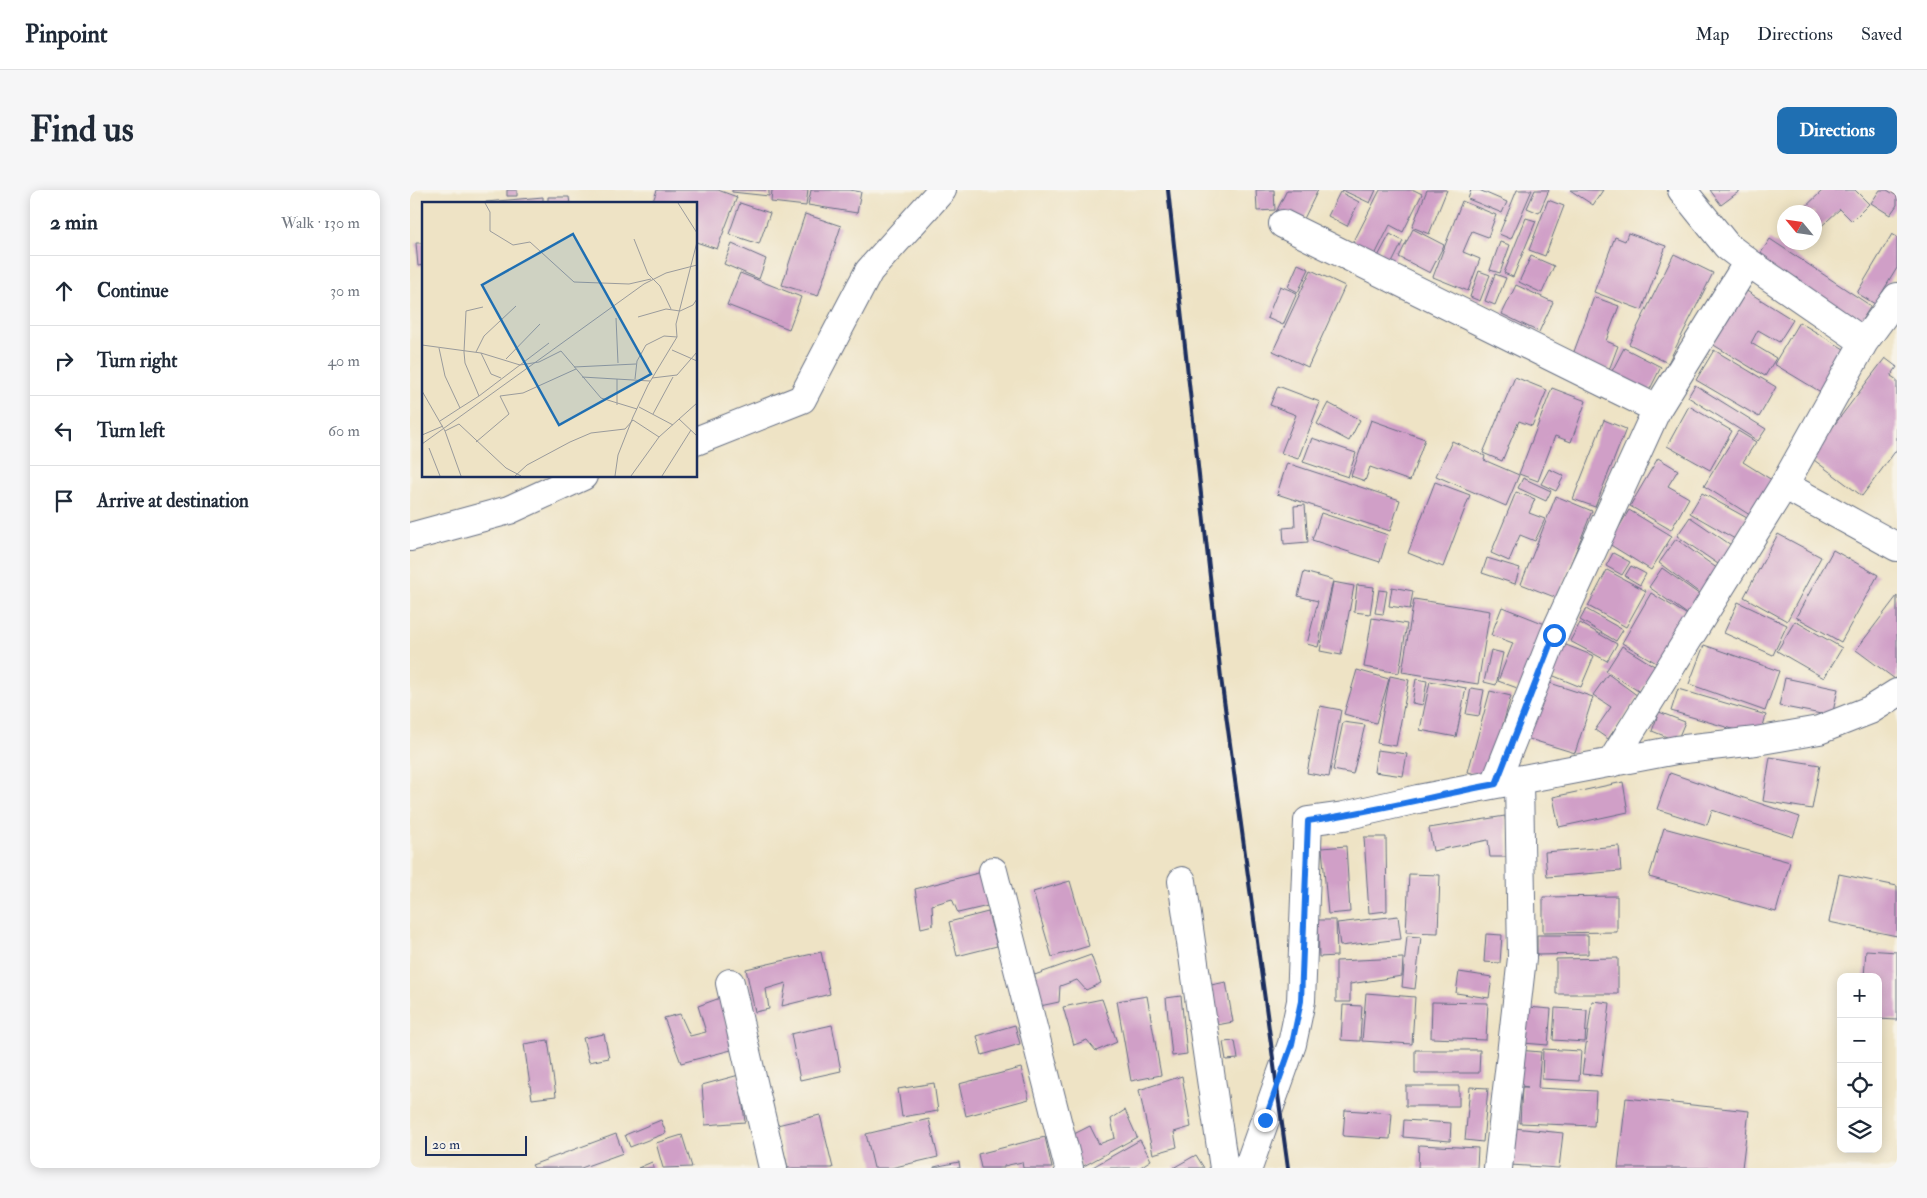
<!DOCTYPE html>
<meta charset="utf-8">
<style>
:root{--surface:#fff;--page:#f6f6f7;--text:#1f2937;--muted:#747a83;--line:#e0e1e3;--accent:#1f6fb2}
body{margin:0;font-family:"IM FELL Double Pica",serif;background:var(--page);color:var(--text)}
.controls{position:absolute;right:15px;bottom:15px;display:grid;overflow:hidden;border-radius:10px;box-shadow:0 2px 12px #0003}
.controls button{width:45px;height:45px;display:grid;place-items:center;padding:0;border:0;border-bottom:1px solid var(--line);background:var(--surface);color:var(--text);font:25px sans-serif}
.compass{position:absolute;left:1367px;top:15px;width:45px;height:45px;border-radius:50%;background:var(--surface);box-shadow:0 2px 12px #0003;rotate:299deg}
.scale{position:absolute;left:15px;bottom:12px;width:102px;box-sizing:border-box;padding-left:5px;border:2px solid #1b2f5e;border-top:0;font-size:14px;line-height:18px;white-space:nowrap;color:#1b2f5e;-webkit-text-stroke:4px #f7f3e8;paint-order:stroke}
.stop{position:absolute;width:15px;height:15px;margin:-11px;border:4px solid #1a73e8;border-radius:50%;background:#fff}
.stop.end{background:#1a73e8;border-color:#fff;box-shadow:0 1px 5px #0008}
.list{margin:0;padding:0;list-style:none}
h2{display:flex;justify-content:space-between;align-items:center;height:65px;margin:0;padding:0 20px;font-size:21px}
h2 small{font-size:16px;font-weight:400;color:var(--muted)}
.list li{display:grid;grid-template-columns:32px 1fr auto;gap:15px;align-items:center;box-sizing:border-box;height:70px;padding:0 20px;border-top:1px solid var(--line)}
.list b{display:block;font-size:19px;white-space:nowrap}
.list em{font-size:16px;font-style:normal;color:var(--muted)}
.icon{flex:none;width:28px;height:28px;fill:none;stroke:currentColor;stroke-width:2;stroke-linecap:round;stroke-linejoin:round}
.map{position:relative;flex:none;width:1487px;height:978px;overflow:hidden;border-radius:10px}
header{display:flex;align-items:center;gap:30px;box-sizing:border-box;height:70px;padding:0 25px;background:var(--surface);border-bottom:1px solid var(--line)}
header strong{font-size:24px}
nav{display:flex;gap:28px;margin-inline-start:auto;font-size:18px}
.intro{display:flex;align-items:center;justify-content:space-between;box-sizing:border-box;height:120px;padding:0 30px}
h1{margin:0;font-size:35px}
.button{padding:12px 22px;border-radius:10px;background:var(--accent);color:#fff;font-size:18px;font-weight:700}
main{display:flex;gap:30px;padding:0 30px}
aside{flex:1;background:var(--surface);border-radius:10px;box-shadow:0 2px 12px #0003}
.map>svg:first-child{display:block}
.building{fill:#d09fc7}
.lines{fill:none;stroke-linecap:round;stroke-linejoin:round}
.minor-casing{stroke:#656e82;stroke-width:30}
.minor{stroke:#fff;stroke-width:28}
.rail{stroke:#1b2f5e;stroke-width:4}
.route{stroke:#1a73e8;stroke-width:6}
.inset-road{fill:none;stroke:#9a9b9c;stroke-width:1}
.view{fill:#1f6fb2;fill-opacity:0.15;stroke:#1f6fb2;stroke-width:2.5}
.inset-edge{fill:none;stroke:#1b2f5e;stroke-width:2.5}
</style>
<header>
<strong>Pinpoint</strong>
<nav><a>Map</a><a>Directions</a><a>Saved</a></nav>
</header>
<div class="intro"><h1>Find us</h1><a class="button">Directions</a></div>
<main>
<aside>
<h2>2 min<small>Walk · 130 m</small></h2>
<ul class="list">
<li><svg class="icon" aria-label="ahead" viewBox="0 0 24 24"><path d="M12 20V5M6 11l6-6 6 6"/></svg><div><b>Continue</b></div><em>30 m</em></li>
<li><svg class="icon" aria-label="right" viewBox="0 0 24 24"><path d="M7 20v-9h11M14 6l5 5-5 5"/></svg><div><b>Turn right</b></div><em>40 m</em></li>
<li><svg class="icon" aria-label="left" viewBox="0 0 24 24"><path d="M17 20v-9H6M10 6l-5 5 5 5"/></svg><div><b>Turn left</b></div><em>60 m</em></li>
<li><svg class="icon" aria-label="arrive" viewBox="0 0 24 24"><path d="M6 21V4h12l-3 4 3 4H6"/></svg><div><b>Arrive at destination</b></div></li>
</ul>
</aside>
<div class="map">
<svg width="1487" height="978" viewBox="0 0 1487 978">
<rect width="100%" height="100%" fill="#f7f3e8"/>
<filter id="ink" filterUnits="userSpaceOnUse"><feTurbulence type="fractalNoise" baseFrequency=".02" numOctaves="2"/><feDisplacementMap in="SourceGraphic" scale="10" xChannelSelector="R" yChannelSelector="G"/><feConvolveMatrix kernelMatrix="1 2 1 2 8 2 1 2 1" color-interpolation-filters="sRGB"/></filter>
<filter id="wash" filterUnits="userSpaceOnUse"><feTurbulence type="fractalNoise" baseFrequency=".0096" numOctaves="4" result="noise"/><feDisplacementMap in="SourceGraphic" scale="20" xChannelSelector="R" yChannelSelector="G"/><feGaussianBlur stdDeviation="1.12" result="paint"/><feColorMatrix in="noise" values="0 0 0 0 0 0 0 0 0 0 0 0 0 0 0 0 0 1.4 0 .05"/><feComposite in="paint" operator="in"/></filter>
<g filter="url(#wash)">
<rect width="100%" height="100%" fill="#eee3c5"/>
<g id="blocks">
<path class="building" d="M97,0h10v6h-10z
M247,0h61l19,7 -20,52 -21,-7v-38h-44z
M322,0h37v6l-37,-4z
M362,0h36l-2,16 -35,-4z
M401,0h39l11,2 -4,21 -49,-8z
M846,0h18l1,20 -18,1z
M877,0h31l-17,35 -25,-13z
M932,0h34l-6,13z
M970,0h34l8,4 -19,38 -13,-7 -17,34 -22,-12z
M1017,0h20l-18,44 -17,-7z
M1061,0h8l28,12 -5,11 -34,-14z
M1107,0h15l-21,49 -12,-5z
M1125,0h14l-10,23 -12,-5z
M1160,0h33l-10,15z
M1300,0h31l-20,15z
M1413,0h32l14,14 -17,17 -12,-12 -26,24v-21h-14z
M1470,0h7l10,6v9l-7,10 -19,-12z
M930,2l19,10 -12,24 -19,-10z
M133,7v7h-57v-2z
M138,7h21l1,7h-22z
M1138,10l16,6 -19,50 -16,-6z
M1052,11l34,14 -8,22 -16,-6 -9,21 17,7 -12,32 -35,-14z
M330,13l30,10 -11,31 -30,-10z
M395,24l36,12 -23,70 -36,-11z
M1116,28l10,3 -23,56 -9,-4z
M1003,39l31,16 -14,28 -31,-16z
M1218,43l38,13 -24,64 -48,-18 21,-55 10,4z
M980,44l13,7 -14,28 -14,-7z
M1482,44l5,3v31l-22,36 -18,-11z
M1360,49l101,67 -13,20 -101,-67z
M1090,52l10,3 -10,28 -10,-3z
M6,53h8v22l-6,1z
M322,54l34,15 -7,20 -35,-15z
M1264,64l39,19 -45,90 -39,-19z
M1121,66l23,10 -12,27 -23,-11z
M888,74l11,5 -11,23 -10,-5z
M901,80l34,16 -37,81 -35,-16z
M1069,81l11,4 -10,26 -10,-4z
M330,83l61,24 -12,32 -62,-24z
M1085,84l11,4 -11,27 -10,-4z
M1106,95l37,17 -14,30 -37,-18z
M870,96l17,7 -14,32 -16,-7z
M1335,100l48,30 -14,22 -21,-12 -7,13 25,15 -11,18 -53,-32z
M1184,107l25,9 -13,35 12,5 -9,24 -37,-13z
M1389,132l50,30 -25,42 -50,-30z
M1214,158l37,19 -13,26 -37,-20z
M1304,160l62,37 -17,30 -63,-37z
M1475,168l12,9 -6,9 6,4v69l-35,47 -52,-39z
M1105,187l32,13 -15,36 -13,-5 -17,40 -19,-8z
M1285,195l71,44 -8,12 -70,-44z
M868,196l42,16 -22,57 -17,-6 15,-38 -26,-10z
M1142,198l34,13 -15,41 -16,-6 -17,45 -19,-7z
M918,213l32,17 -11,21 -32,-17z
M1279,216l43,25 -22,39 -43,-24z
M961,230l54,19 -15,42 -40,-14 -5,14 -14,-5z
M1194,230l22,9 -31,78 -22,-8z
M1328,241l18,11 -13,20 32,20 -22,35 -49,-31z
M902,248l44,15 -8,24 -45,-15z
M1042,251l33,15 -1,4 35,15 -13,31 -70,-30z
M1248,268l20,12 -10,16 21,12 -18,32 -41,-24z
M877,273l113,37 -10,31 -113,-37z
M1139,279l15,7 -8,15 -15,-7z
M1113,288l28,13 -5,10 -28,-13z
M1025,292l35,13 -27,72 -35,-14z
M1106,302l19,7 -6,14 16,6 -10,22 -15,-6 -11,26 -18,-8z
M1292,303l45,25 -12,21 -45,-26z
M1146,306l36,15 -35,87 -36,-14z
M895,315l3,37 -24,2 -1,-16 12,-1 -1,-21z
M1219,320l43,26 -21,34 -42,-26z
M911,323l67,22 -8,27 -68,-22z
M1280,327l44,30 -13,19 -44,-30z
M1368,344l43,23 -34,64 -43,-24z
M1266,349l42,30 -17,25 -42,-31z
M1423,360l45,25 -37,67 -45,-25z
M1203,363l17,9 -8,13 -16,-9z
M1077,368l33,10 -5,16 -33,-11z
M1221,376l15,8 -6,11 -15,-9z
M1252,378l41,29 -13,19 -41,-29z
M1197,380l39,21 -20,36 -38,-21z
M894,382l29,8 -15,67 -11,-3 11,-43 -20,-5z
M923,392l21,4 -13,69 -21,-4z
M947,395l17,2 -4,27 -16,-2z
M982,397l21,4 -3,18 -21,-3z
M969,400l8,1 -4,23 -8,-1z
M1241,403l38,23 -29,49 -38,-22z
M1487,406v81l-2,2 -39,-29z
M1004,409l76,12 -12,73 -76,-12z
M1328,412l49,23 -14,30 -49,-22z
M1092,417l43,17 -25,65 -22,-8 15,-38 -22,-8z
M1176,419l37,21 -7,11 -36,-21z
M962,428l35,6 -8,49 -35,-6z
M1385,431l47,27 -18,30 -47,-27z
M1170,433l37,21 -10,17 -37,-20z
M1151,453l33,13 -13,31 -32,-13z
M1294,455l75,26 -14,40 -76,-27z
M1212,456l34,21 -16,25 -34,-21z
M1081,460l12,3 -7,32 -12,-3z
M947,480l32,9 -13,44 -32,-9z
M1198,484l30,22 -30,43 -13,-9 16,-23 -18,-12z
M980,486l19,4 -13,66 -19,-3z
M1375,488l53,11 -6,27 -53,-10z
M1006,489l11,2 -4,24 -11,-2z
M1020,491l36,7 -10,49 -36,-7z
M1134,491l49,16 -18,56 -49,-15z
M1061,498l13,2 -5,26 -13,-2z
M1268,499l88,26 -6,22 -89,-26z
M1080,501l21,5 -23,81 -20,-5z
M910,516l21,4 -12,67 -22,-4z
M1249,522l26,10 -8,19 -25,-10z
M933,532l22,3 -12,49 -20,-4z
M967,560l30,4 -4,22 -29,-4z
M1360,567l50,8 -8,44 -49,-8z
M1260,583l130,44 -7,20 -81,-27 -5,15 -50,-16z
M1213,592l5,30 -69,15 -6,-30z
M1095,626l4,41h-19l-2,-17 -55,11 -4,-23z
M1254,638l126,34 -14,50 -127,-35z
M954,647h22l1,74 -18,2z
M936,656l4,66 -22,2 -6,-66z
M1209,656l2,25 -74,6 -2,-25z
M572,682l6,34 -30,7 -6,-14 -20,6 1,20 -12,3 -6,-39z
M999,684l31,1 -2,58 -32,-1z
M1429,684l58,12v50l-68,-14z
M660,691l19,65 -37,11 -19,-65z
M1207,706v36l-74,1v-36z
M578,722l9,34 -40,10 -8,-34z
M988,726l3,23 -61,7 -3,-23z
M908,730h18l1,36 -18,1z
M1076,744l16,1 -2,28 -16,-1z
M1127,745h51v19l-51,1z
M997,746l14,1 -6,52 -13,-2z
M1456,760l31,2v68l-19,-1v-42h-14z
M411,762l9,42 -48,12 4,-23 -20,6 3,20 -14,3 -9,-43z
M681,765l10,28 -15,7 -9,-10 -17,6 -1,16 -19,4 -11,-29z
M993,768l-1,18 -52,8v18h-14v-41z
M1208,768v36h-62v-35z
M1049,782l33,5 -3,21 -33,-5z
M816,792l7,40 -16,3 -6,-40z
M956,803l49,4 -3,47 -50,-3z
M737,806l14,79 -30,6 -14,-80z
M771,806l6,58 -15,2 -6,-58z
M310,808l15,51 -54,14 -17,-45 16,-4 10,22 16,-4 -8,-26z
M692,809l15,43 -21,9 -9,-11 -13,5 -11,-38z
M1182,811l18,2 -9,73 -19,-2z
M1022,812l56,1 -2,37 -55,-2z
M933,815l19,1 -2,35 -19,-1z
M1117,817l24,2 -3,36 -25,-2z
M1145,818l32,2 -2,32 -32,-2z
M422,835l9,46 -41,9 -9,-46z
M605,835l5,19 -38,11 -5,-19z
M194,844l5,24 -20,4 -6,-24z
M138,850l8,56 -24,3 -8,-55z
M825,851l3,18 -12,1 -3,-18z
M1133,859l38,2 -2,30 -37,-2z
M1005,860h65l-1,23h-64z
M1108,860l23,2 -3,36 58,3 -2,35 -74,-3 2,-36h6l-13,-2z
M611,878l8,31 -63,17 -7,-32z
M329,885l6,47 -40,3 -3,-40z
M772,886l9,51 -17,5 3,15 -24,7 -14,-64z
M524,893l4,28 -36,6 -4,-28z
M996,896h53v20h-53z
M1060,897l18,1 -5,54 -18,-2z
M1216,908l123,13 -7,57h-124z
M715,920l12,27 -55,30 -12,-31 20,-10 9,18 16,-6 -4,-19z
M935,920l47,3 -2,26 -47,-3z
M410,925l13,53h-45l-11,-43z
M519,929l9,38 -47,11h-17l-8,-34z
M251,930l5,13 -36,14 -5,-12z
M994,930l47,3 -1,18 -47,-4z
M1104,938l49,5 -4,35 -49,-3z
M206,944l7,19 -42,15h-47l-2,-3z
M272,945l10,32 -29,1 -7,-25z
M635,947l7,31h-29l-1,-6 -18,4v2h-23l-3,-14z
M730,950l11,20 -12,8h-48z
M1009,955l59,3 -1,20h-59z
M786,965l8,13h-31z
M242,972l2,6h-16z
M549,972l1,6h-26v-1z"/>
</g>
</g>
<g filter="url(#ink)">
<use href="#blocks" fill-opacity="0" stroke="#656e82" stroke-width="1"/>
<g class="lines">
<g class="minor-casing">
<path id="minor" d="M1272,0l45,56 21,16 116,80
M873,34l374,185
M286,251l106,-42 67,-128 73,-81
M1374,295l113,62
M0,347l99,-27 74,-34
M1201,573l173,-278 80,-143 33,-45
M1085,594l59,-149 103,-226 91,-147
M583,681l76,297
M772,691l42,287
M320,793l43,185
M838,978l44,-124 9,-43 7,-180 36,-5 74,-17 258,-49 80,-9 63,-11 51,-20 27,-17
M1088,978l24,-210 -3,-178"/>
</g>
<use href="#minor" class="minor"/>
<path class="rail" d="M758,0l53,488 67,490"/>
</g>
</g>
<g class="lines" filter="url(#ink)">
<path class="route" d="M855,930l27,-76 9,-43 7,-180c63,-9 125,-25 188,-37l58,-149"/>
</g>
<g transform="translate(12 12)">
<rect width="275" height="275" fill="#eee3c5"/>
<path class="inset-road" d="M63,1l5,9v19l23,14 17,-3 44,40 55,2 22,-5M256,1l19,30M212,37l14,35 12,12 11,23M216,115l28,-8 14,2 13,-6 4,-6M194,116l2,45M0,143l59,8 39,12 19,-3 22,-11 40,47 36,11M17,146l6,28 15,32 -20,13M250,148l25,11M54,150l8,-16 32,-30M59,151l10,21 10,4M84,157l34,-35M152,165l62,-3M160,175l68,4M230,176l25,-3 20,-23M195,177v26M213,177l2,-18 9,-16 18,-9 13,1M0,189l23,40 16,45M57,194l70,-53M217,205l34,18M38,206l19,-12 -14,-33 -1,-11 2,-41 17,-4M231,212l20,-37M257,217l18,17M23,229l14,-7 47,44 15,8M0,233l21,-9M54,240l33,-28 -9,-18 23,-3 53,-24M0,242l222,-160 22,-11 31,-8M7,246l11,28M93,274l12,-11 43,-23 21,-9 34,-4 8,-9 26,17M193,274l3,-21 15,-38 15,-32 29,-48 -1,-13 21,-82M209,274l28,-39 38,-34M240,274l29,-46"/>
<path class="view" d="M151,32l78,140 -92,51 -77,-140z"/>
<rect width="275" height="275" class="inset-edge"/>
</g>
</svg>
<div class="controls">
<button>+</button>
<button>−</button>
<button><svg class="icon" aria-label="locate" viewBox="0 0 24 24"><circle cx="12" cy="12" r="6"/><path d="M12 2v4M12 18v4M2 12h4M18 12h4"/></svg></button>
<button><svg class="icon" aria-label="layers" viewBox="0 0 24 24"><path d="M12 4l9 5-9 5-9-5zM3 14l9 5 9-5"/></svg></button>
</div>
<svg class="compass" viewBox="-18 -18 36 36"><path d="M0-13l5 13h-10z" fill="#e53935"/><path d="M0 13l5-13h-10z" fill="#747a83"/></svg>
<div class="scale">20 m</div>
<div class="stop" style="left:1144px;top:445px"></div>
<div class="stop end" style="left:855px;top:930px"></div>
</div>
</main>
